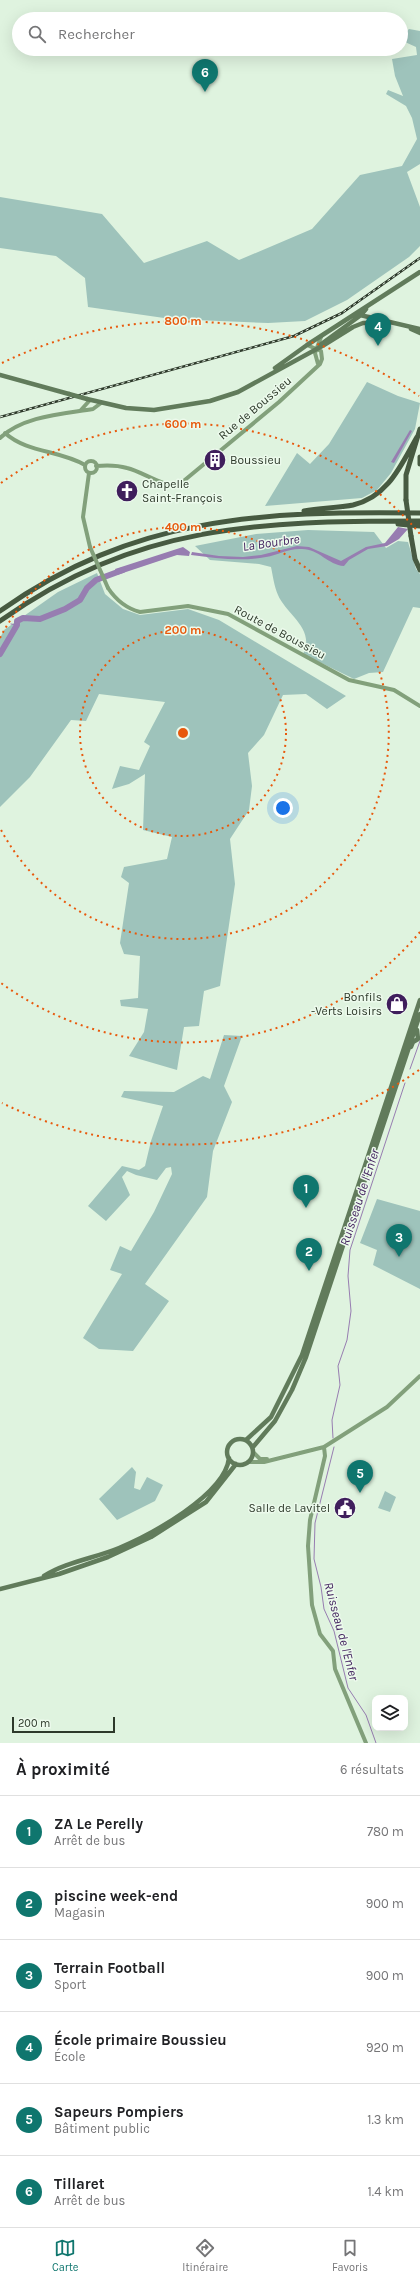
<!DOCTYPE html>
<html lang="fr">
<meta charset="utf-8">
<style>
:root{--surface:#fff;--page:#f6f6f6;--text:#202124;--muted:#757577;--line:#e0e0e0;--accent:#0f766e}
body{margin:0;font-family:Karla,sans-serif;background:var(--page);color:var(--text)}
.controls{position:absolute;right:12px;bottom:12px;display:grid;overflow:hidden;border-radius:8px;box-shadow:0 4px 16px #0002}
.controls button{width:36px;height:36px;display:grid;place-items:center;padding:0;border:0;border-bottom:1px solid var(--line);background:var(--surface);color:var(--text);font:20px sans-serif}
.scale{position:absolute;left:12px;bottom:10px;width:103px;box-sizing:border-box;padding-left:4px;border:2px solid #2d392a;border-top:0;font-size:11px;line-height:14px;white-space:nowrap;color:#2d392a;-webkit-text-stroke:3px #ecfaec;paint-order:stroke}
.you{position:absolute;left:283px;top:808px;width:14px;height:14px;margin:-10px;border:3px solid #fff;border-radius:50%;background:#1a73e8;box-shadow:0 0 0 6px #1a73e833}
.badge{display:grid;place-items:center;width:26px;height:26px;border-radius:50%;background:var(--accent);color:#fff;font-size:13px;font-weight:700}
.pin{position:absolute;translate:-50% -33px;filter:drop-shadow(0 1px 2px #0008)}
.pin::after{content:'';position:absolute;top:21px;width:14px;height:12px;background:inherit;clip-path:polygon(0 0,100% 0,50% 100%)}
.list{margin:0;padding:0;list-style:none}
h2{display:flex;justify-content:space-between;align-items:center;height:52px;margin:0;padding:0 16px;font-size:17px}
h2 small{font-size:13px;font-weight:400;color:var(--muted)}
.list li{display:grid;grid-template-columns:26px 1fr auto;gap:12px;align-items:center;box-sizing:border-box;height:72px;padding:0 16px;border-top:1px solid var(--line)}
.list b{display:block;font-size:15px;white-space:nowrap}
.list p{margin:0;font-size:13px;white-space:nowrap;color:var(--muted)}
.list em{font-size:13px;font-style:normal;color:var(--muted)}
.icon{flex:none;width:22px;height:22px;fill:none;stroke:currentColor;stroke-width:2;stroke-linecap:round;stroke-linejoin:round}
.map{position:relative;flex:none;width:420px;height:1743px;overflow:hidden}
.search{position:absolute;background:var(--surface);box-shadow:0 4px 16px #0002;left:12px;right:12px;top:12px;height:44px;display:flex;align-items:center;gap:10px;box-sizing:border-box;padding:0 14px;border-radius:22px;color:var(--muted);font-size:15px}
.sheet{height:484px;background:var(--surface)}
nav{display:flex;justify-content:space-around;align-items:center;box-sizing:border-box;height:56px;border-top:1px solid var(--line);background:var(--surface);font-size:11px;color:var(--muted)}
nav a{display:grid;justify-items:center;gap:2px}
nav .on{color:var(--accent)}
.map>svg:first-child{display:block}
.green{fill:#9ec3bb}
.water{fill:#977db1}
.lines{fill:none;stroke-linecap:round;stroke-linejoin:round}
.stream{stroke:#977db1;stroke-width:1}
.river{stroke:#977db1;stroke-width:6}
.secondary{stroke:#82a07b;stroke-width:4}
.primary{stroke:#617b5b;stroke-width:4.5}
.highway{stroke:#475a41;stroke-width:5}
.rail-casing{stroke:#2d392a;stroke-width:2.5}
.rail{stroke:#ecfaec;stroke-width:1;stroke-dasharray:3;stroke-linecap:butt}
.secondary-bridge{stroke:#82a07b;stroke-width:4}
.primary-bridge{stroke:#617b5b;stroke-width:4.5}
.highway-bridge{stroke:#475a41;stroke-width:5}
.ring{fill:none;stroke:#e8590c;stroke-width:2;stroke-dasharray:2 4}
.labels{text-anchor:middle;stroke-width:3;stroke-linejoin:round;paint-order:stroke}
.street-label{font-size:12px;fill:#2d392a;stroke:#ecfaec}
.poi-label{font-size:12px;fill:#2d392a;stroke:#ecfaec;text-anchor:start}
.water-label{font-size:13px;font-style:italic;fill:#3f1e5c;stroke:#ecfaec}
.centre{fill:#e8590c;stroke:#ecfaec;stroke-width:2}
.ring-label{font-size:12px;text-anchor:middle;font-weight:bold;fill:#e8590c;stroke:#ecfaec;stroke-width:3;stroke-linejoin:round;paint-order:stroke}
</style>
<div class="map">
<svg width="420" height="1743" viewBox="0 0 420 1743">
<rect width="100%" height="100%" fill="#dff3df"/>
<path class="green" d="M409,29l11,2v133l-13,8 13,35v39l-11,11 -62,43 -42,21 -37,2 -97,-4 -83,-12 -3,-29 -29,-22 -56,-8v-51l102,17 42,49 63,-22 32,19 73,-31 48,-54 42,-9 15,-27 -5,-21 -6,-12 -20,-12 2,-4 15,6 -8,-20 -3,-17 25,-4 -1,-8 -11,-5 -2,-7z
M367,382l31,14 22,7 -5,26 -24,44 -14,17 -15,8 -97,8 32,-53 13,11 19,-20z
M308,530l66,2 12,16 12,-7 10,1 8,27 4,5v34l-7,-1 -30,65 -14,1 -15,6 -51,-25c13,-25 -17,-40 -25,-59 -4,-9 -5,-19 -7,-28l-12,-3 -49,-4 -15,-14 61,-12z
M97,573l8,21 18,15 17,6 48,-6 31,11 127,76 -19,13 -21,-15 -23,1 -19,40 -16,18 4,33 -3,24 -19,29 5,45 -15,102 -16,5 -5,35 -15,1 -7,43 -48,-14 15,-24 4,-23 -27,-3 -1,-6 18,-2 2,-42 -16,-2 -4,-11 9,-60 -8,-6 3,-10 43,-8 5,-22 -29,-7 2,-56 -16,10 -17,5 8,-23 19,4 11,-24 -6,-4 21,-40 -66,-8 -13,27 -15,-1 -41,57 -30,30v-169l4,-8 54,-38z
M224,1035l18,1 -18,50 8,16 -19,49 -6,46 -62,87 24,17 -36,50 -34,-2 -16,-11 39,-64 -12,-4 10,-24 11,5 23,-39 18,-38 -1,-7 -5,1 -9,12 -21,-5 -9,-4 -5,6 8,18 -24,26 -18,-15 34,-40 17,4 6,-4 6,-25 12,-35 -42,-9 3,-6 50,1 29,-16 7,3z
M377,1199l43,12v78l-47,-24 4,-15 -17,-7z
M132,1467l4,5 -2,16 6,2 7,-13 16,8 -8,16 -38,19 -18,-21z
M385,1491l11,6 -6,15 -12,-4z"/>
<path class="water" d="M410,430l2,1 -18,32 -3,-1z
M398,527l10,2 -9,10 -12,7 -19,3 -19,11 -5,6c-16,-1 -25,-17 -42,-17 -13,-1 -24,6 -36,8 -25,5 -50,1 -75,-2l1,-3 27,4 24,1 18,-2 36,-9 12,1 32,14 25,-14 19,-4z
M183,547l7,5 -1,4 -12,-1 -60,20 -2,-6z"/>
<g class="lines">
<path class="stream" d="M11,624l6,1
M410,1069l10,-28
M333,1438l-1,-18 8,-35 -2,-19 9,-26 4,-29 -3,-35 2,-26 55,-167
M334,1447l-19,76 -1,36 7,28 3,22 10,22 14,57 18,27 10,28"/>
<path class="river" d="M0,654l17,-29v-4l6,-3 17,1 25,-10 15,-9 7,-12 9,-8 27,-10"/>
<path class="secondary" d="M318,364l-3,-11 6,-16
M81,410l9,-10
M5,433c22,20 55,17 80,32
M0,438c23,-22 62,-24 93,-29l8,-6
M85 467a6 6 0 1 1 12 0a6 6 0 1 1-12 0Z
M96,466c11,-1 21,-1 31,2 17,4 36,20 53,16l99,-82 41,-38 2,-5 -1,-8 -14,-6
M89,473l-6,44 7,30
M108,588c8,12 17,20 32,24l48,-6 40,8 121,66 45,10 26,16
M324,1447l1,9 -15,64 -2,26 4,59 8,29 13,17 2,18 31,74
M254,1453l6,6h7
M248,1462h16l60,-15 63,-40 33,-31"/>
<path class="primary" d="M360,315l60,14
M411,329l9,4
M320,345l41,-30 5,-6
M275,368l32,-23 113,-73
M0,375l69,19
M87,399l39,9 28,2 56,-9 28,-9 86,-47 29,-18 10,-4h26
M411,1047l2,-5 5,-3 -1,-9
M227 1452a13 13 0 1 1 26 0a13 13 0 1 1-26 0Z
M246,1440l25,-23 31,-62 118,-355
M253,1447l22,-26 17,-31 14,-33 114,-343
M44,1576c22,-14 51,-18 75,-28 31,-13 106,-53 110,-90
M0,1589l59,-15 49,-17 43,-20 55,-35 30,-38"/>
<path class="highway" d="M420,457v7
M406,500v-25l14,-46
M304,511c16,-3 33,-3 49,-6 35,-8 48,-40 64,-68
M398,524l22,2
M411,536l4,23 5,11
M0,611c134,-95 262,-100 420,-98
M0,621c137,-97 259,-100 420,-100"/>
<g class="rail-casing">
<path id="rail" d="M0,417l294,-81 48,-23 78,-55"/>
</g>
<use href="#rail" class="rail"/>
<path class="secondary-bridge" d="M90,547l18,41"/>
<path class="primary-bridge" d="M69,394l18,5"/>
<path class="highway-bridge" d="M406,500l5,36"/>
</g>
<g class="ring">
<circle cx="183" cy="733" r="103"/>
<path d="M0 638A206 206 0 1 1 0 828"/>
<path d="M420 932A309 309 0 0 1 1 983M1 483A309 309 0 0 1 420 534"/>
<path d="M419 1070A412 412 0 0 1 2 1103M2 363A412 412 0 0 1 419 396"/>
</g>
<defs>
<g id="building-disc" transform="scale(1.15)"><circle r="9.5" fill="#3f1e5c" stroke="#ecfaec"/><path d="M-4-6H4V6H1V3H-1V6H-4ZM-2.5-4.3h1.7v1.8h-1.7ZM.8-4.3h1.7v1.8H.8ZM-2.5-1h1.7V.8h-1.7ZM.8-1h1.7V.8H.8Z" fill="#fff"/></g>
<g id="church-disc" transform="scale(1.15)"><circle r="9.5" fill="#3f1e5c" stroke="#ecfaec"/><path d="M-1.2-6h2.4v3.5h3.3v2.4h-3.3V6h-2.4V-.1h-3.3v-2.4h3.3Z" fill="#fff"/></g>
<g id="shop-disc" transform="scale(1.15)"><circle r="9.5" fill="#3f1e5c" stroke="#ecfaec"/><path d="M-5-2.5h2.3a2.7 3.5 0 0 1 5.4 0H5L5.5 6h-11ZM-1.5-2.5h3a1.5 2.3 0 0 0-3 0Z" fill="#fff"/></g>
<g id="civic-disc" transform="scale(1.15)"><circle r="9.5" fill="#3f1e5c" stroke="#ecfaec"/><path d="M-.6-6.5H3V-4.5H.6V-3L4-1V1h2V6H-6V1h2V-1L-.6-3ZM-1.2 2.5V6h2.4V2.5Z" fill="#fff"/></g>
</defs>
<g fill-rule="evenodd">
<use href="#building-disc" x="215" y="460"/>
<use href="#church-disc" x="127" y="491"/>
<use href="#shop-disc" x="397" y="1004"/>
<use href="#civic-disc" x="345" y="1508"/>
</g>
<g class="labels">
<g class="street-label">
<text transform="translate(255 408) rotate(-40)" y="4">Rue de Boussieu</text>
<text transform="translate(280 632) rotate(28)" y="4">Route de Boussieu</text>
</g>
<g class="poi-label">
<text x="230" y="464">Boussieu</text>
<text x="142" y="488">Chapelle<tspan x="142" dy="14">Saint-François</tspan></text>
<text x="382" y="1001" text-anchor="end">Bonfils<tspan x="382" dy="14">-Verts Loisirs</tspan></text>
<text x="330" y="1512" text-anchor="end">Salle de Lavitel</text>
</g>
<g class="water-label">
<text transform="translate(271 542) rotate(-8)" y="5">La Bourbre</text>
<text transform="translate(359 1197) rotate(-72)" y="5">Ruisseau de l'Enfer</text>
<text transform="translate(342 1631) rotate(75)" y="5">Ruisseau de l'Enfer</text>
</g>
</g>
<circle cx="183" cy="733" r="6" class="centre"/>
<g class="ring-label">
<text x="183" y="325">800 m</text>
<text x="183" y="428">600 m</text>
<text x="183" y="531">400 m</text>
<text x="183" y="634">200 m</text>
</g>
</svg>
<div class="controls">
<button><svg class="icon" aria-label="layers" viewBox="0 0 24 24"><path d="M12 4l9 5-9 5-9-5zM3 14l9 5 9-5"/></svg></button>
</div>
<div class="scale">200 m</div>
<div class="you"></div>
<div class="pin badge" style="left:306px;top:1208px">1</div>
<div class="pin badge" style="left:309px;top:1271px">2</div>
<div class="pin badge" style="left:399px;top:1257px">3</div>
<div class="pin badge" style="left:378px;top:346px">4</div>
<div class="pin badge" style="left:360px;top:1493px">5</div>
<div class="pin badge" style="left:205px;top:92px">6</div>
<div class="search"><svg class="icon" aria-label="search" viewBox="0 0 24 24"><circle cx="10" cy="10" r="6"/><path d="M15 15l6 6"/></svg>Rechercher</div>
</div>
<section class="sheet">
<h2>À proximité<small>6 résultats</small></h2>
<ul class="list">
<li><span class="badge">1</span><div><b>ZA Le Perelly</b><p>Arrêt de bus</p></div><em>780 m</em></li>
<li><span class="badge">2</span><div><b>piscine week-end</b><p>Magasin</p></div><em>900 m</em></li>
<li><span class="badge">3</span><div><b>Terrain Football</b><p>Sport</p></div><em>900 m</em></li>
<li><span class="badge">4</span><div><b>École primaire Boussieu</b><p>École</p></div><em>920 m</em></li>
<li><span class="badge">5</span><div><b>Sapeurs Pompiers</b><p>Bâtiment public</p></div><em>1.3 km</em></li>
<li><span class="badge">6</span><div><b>Tillaret</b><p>Arrêt de bus</p></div><em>1.4 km</em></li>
</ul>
</section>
<nav>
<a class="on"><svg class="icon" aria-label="map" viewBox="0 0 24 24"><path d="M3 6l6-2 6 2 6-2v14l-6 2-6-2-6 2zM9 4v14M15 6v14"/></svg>Carte</a>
<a><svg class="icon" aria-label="directions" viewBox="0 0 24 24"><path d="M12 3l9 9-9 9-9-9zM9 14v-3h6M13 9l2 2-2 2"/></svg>Itinéraire</a>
<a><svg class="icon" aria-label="saved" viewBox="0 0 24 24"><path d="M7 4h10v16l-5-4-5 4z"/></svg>Favoris</a>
</nav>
